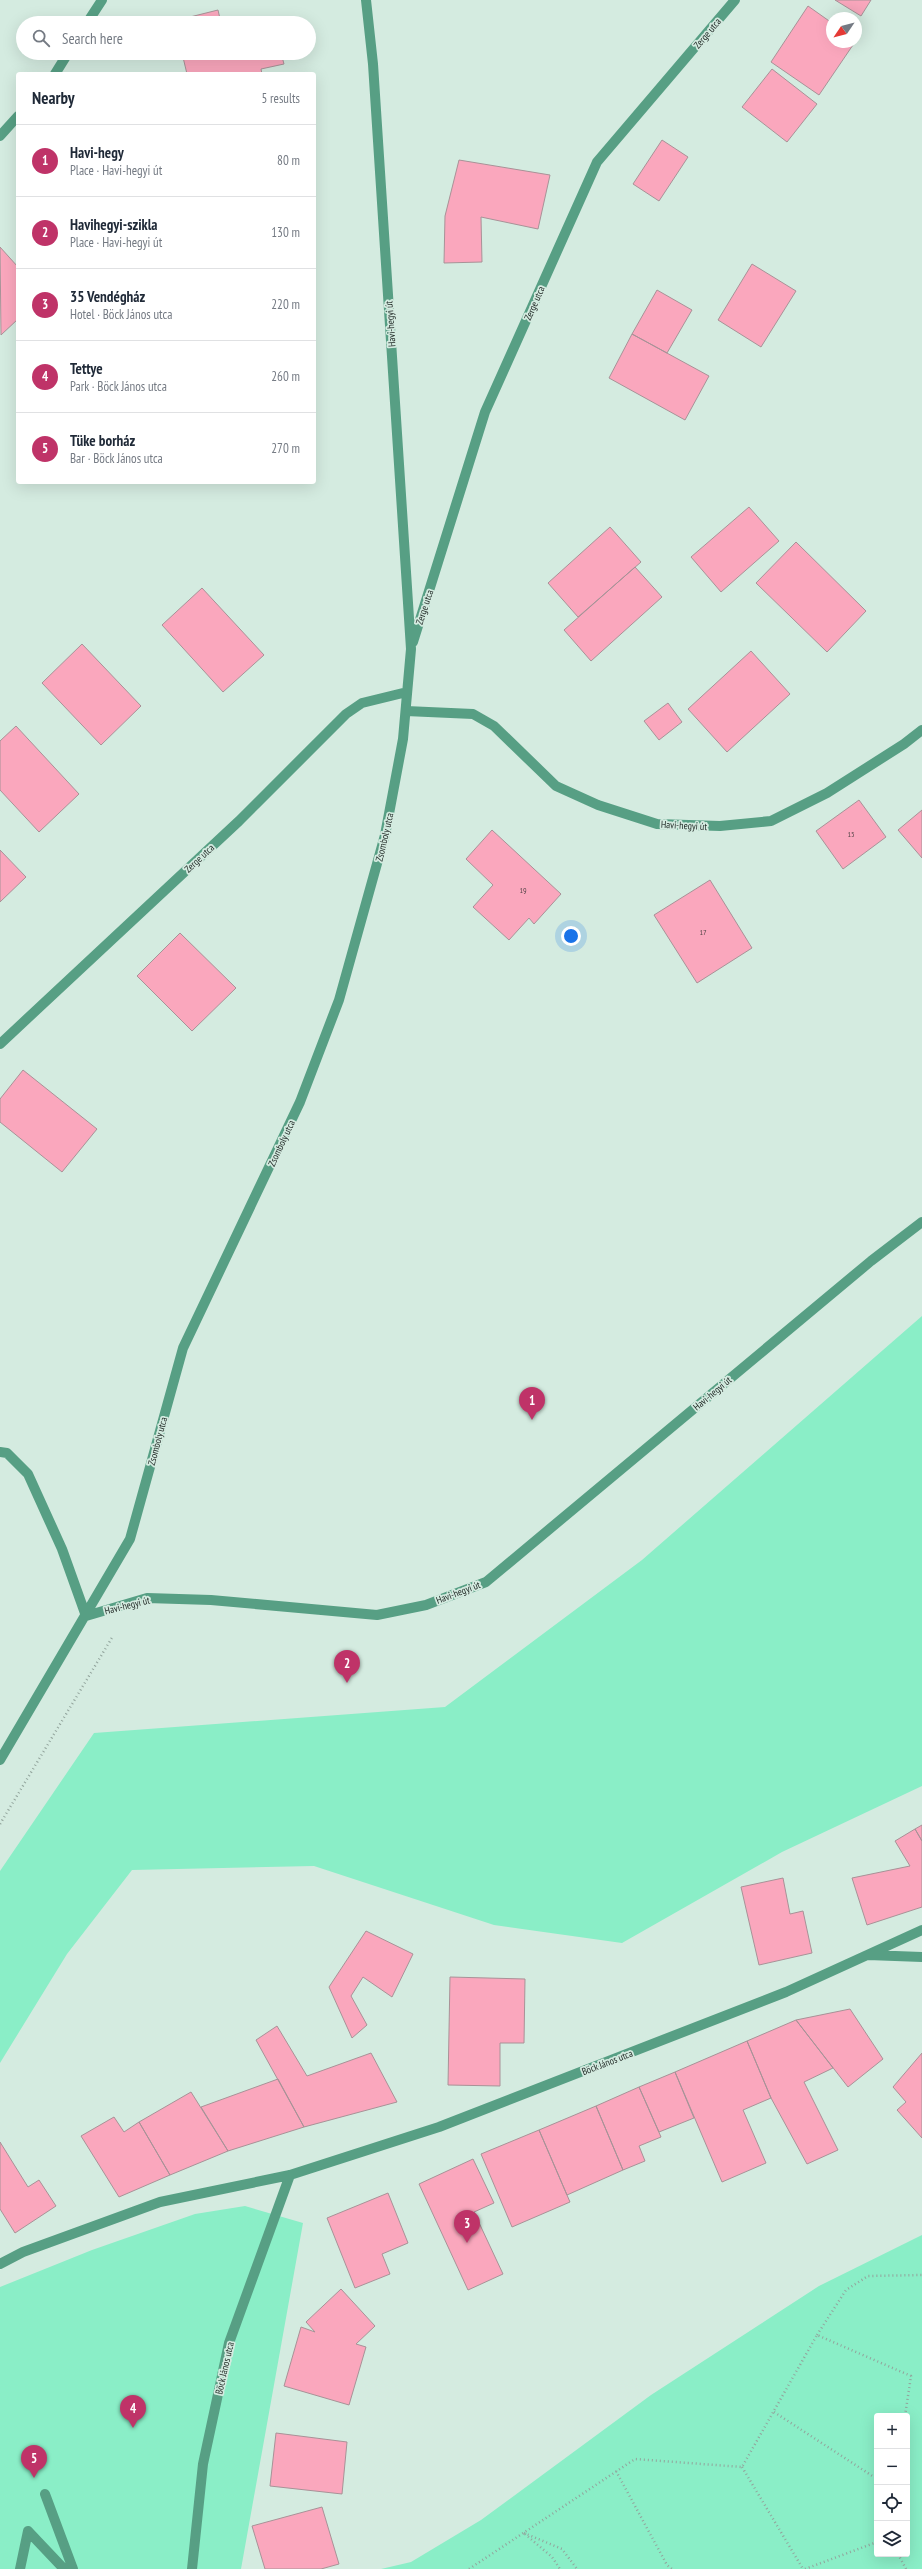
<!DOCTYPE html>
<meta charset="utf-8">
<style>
:root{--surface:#fff;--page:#f2f2f3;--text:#1f2937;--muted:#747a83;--line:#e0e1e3;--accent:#bf3368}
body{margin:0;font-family:"PT Sans Narrow",sans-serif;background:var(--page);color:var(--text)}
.controls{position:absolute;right:12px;bottom:12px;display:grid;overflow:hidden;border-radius:4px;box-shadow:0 4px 16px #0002}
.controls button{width:36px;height:36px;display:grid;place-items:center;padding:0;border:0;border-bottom:1px solid var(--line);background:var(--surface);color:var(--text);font:20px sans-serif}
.compass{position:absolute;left:826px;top:12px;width:36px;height:36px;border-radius:50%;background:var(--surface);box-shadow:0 4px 16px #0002;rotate:235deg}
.you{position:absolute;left:571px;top:936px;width:14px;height:14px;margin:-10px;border:3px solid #fff;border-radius:50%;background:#1a73e8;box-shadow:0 0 0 6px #1a73e833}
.badge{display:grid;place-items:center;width:26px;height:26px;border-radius:50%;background:var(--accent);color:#fff;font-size:13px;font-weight:700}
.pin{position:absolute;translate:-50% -33px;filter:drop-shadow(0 1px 2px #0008)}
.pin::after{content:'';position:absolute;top:21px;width:14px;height:12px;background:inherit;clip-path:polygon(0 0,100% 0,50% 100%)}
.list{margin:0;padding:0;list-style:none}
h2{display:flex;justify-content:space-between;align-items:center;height:52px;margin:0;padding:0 16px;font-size:17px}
h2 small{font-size:13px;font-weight:400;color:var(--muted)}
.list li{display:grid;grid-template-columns:26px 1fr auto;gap:12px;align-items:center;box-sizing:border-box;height:72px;padding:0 16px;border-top:1px solid var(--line)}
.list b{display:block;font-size:15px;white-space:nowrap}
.list p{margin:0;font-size:13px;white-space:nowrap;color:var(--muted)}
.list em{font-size:13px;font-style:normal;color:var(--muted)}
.icon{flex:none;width:22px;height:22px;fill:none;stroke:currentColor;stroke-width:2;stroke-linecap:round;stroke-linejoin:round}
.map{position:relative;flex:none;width:922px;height:2569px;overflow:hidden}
.search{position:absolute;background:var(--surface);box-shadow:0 4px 16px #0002;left:16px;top:16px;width:300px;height:44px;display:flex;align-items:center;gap:10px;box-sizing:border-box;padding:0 14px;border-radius:22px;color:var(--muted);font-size:15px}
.panel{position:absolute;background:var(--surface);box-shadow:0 4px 16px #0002;left:16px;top:72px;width:300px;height:412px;border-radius:4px}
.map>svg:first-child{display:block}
.green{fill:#8aeec7;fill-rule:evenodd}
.building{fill:#faa7bd;stroke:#a89297}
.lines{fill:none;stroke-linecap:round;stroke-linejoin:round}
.path{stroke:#92a49c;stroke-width:2.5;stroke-dasharray:1 3;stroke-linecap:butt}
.minor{stroke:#579f84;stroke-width:10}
.labels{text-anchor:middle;stroke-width:3.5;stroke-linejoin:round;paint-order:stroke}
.number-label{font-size:8px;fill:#56474a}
.street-label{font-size:10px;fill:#1f2724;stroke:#d4ebe0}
</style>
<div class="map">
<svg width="922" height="2569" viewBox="0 0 922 2569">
<rect width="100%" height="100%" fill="#d4ebe0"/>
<path class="green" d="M922,1316v470l-140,66 -160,91 -128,-18 -180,-59 -182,4 -65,84 -67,109v-192l94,-138 351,-26 197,-147z
M245,2206l58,17 -62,346h-241v-282l92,-37 103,-36z
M922,2235v334h-541l30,-7 70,-42 170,-125 168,-109zM877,2416h30v138h-30z"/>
<path class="building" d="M835,0h36l-10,16z
M808,6l24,17v19h23l-36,53 -48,-33z
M218,10l3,13h-46l-1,-2z
M272,19l2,4h-18z
M182,53h99l3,11 -23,5 1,5h-75z
M772,69l45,35 -30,38 -45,-35z
M662,140l26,17 -29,44 -26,-17z
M459,160l91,15 -12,54 -57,-12 1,45 -38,1 1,-47z
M0,247l18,20v52l-17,16z
M752,264l44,27 -35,56 -43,-27z
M657,290l35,20 -25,43 -35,-19z
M632,334l77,42 -24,44 -76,-42z
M749,507l30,34 -58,51 -30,-35z
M610,527l31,35 -63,55 -30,-34z
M796,542l70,69 -39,41 -71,-69z
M635,567l27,30 -71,64 -27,-31z
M202,588l62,67 -41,37 -61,-67z
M82,644l59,62 -40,39 -59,-62z
M751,651l39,43 -63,58 -39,-43z
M668,703l14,19 -23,18 -15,-19z
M16,726l63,68 -40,38 -39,-42v-49z
M859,800l27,37 -43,32 -27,-38z
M922,810v48l-24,-28z
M492,830l69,64 -27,30 -5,-6 -20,22 -36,-33 20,-22 -27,-26z
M0,850l26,27 -26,25z
M710,880l42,68 -55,35 -43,-68z
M180,933l56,55 -44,43 -55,-55z
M23,1070l74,59 -35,43 -62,-50v-23z
M922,1825v16l-7,-12z
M915,1829l7,12v66l-55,18 -15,-47 58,-12 -15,-25z
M783,1878l7,36 13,-3 9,42 -53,12 -18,-78z
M366,1931l47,23 -21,43 -29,-20 -12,19 16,29 -15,13 -23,-51z
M450,1977l75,2 -1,64h-24v43l-52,-1z
M850,2009l33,50 -35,28 -52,-67z
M796,2020l37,48 -29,14 34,68 -31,14 -36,-66 -24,-57z
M277,2026l30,50 64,-23 26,49 -93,25 -48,-87z
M747,2041l24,57 -28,12 23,53 -44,19 -47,-110z
M922,2053v85l-25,-28 9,-8 -13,-15z
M675,2072l19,46 -35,14 -20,-45z
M278,2079l26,48 -76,24 -27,-44z
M639,2087l22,50 -22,9 6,15 -22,9 -27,-64z
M191,2092l37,59 -58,24 -31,-53z
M596,2106l27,64 -56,25 -28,-65z
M114,2117l10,15 15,-10 31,53 -51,22 -38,-61z
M539,2130l31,72 -58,25 -31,-73z
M0,2142l28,45 11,-7 17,26 -41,27 -15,-24z
M473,2159l21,44 -20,9 29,62 -35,16 -49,-106z
M388,2193l20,50 -26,11 8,20 -35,14 -28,-70z
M341,2289l34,37 -19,18 10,3 -17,58 -65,-19 17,-59 14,5 -9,-10z
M276,2433l71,9 -5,52 -72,-8z
M322,2507l17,57 -18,5h-56l-13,-43z"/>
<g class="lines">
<path class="path" d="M0,1824l113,-188
M817,2335l29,-45 22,-14 54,-1
M774,2412l103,67
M742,2467l61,102
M616,2471l51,94 5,4
M524,2533l38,16 15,20
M525,2534l27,23 8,12
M898,2554l8,15
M469,2569l166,-110 107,8 75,-132 94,41 -6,40
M805,2569l72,-27"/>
<path class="minor" d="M87,23l15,-23
M55,74l13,-21
M0,136l18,-20
M413,642l72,-230 112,-250 138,-162
M406,711l67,3 21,12 62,60 42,19 59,19 63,2 51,-5 56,-28 77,-49 18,-14
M0,1044l239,-223 107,-107 16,-11 45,-11
M0,1452l7,1 21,21 34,75 24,67
M86,1616l61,-18 64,2 166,15 49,-10 60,-23 385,-321 51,-39
M0,1760l130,-221 53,-191 117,-246 39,-102 46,-165 18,-96 8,-90 -38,-585 -7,-64
M868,1955l54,2
M0,2264l23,-12 137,-50 130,-27 149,-48 347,-135 136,-62
M45,2494l28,75
M20,2569l8,-38 36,38
M192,2569l11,-105 26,-121 61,-168"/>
</g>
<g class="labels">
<g class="number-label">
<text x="851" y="837">15</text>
<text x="523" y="893">19</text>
<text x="703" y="935">17</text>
</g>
<g class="street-label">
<text transform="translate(707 33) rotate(-50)" y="4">Zerge utca</text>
<text transform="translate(534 303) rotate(-66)" y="4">Zerge utca</text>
<text transform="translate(390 324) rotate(-94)" y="4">Havi-hegyi út</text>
<text transform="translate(424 607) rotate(-72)" y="4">Zerge utca</text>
<text transform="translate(684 825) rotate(3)" y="4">Havi-hegyi út</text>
<text transform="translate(384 837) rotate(-77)" y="4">Zsomboly utca</text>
<text transform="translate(199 858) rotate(-43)" y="4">Zerge utca</text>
<text transform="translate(281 1143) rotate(-65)" y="4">Zsomboly utca</text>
<text transform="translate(712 1393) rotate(-40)" y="4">Havi-hegyi út</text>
<text transform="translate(157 1441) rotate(-75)" y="4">Zsomboly utca</text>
<text transform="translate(458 1592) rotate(-21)" y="4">Havi-hegyi út</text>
<text transform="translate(127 1605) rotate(-14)" y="4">Havi-hegyi út</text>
<text transform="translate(607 2062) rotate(-21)" y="4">Böck János utca</text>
<text transform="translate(224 2368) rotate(-77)" y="4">Böck János utca</text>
</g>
</g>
</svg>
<div class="controls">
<button>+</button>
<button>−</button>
<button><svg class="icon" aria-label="locate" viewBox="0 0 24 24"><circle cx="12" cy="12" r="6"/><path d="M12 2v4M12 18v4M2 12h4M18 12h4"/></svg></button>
<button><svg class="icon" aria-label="layers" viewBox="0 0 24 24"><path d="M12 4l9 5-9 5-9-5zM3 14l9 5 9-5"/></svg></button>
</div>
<svg class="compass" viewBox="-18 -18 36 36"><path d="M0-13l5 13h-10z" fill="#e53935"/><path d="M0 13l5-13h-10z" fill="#747a83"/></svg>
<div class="you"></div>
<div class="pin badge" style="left:532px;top:1420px">1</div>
<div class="pin badge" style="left:347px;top:1683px">2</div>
<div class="pin badge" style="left:467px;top:2243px">3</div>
<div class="pin badge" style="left:133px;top:2428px">4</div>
<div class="pin badge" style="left:34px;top:2478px">5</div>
<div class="search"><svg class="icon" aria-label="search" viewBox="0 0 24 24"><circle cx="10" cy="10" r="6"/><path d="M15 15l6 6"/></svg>Search here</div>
<section class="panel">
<h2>Nearby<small>5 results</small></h2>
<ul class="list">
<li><span class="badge">1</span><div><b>Havi-hegy</b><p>Place · Havi-hegyi út</p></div><em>80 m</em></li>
<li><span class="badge">2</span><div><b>Havihegyi-szikla</b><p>Place · Havi-hegyi út</p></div><em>130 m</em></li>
<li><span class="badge">3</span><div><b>35 Vendégház</b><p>Hotel · Böck János utca</p></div><em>220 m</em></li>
<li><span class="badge">4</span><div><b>Tettye</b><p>Park · Böck János utca</p></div><em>260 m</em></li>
<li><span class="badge">5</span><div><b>Tüke borház</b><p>Bar · Böck János utca</p></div><em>270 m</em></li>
</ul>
</section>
</div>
